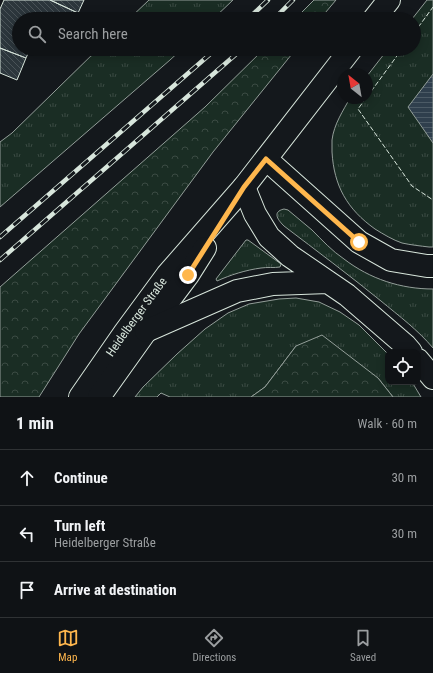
<!DOCTYPE html>
<meta charset="utf-8">
<style>
:root{--surface:#0f1215;--page:#1d2022;--text:#f1f3f6;--muted:#9b9ea0;--line:#2f3234;--accent:#ffb74d}
body{margin:0;font-family:"Roboto Condensed",sans-serif;background:var(--page);color:var(--text)}
.controls{position:absolute;right:12px;bottom:12px;display:grid;overflow:hidden;border-radius:8px;box-shadow:0 2px 10px #0003}
.controls button{width:36px;height:36px;display:grid;place-items:center;padding:0;border:0;border-bottom:1px solid var(--line);background:var(--surface);color:var(--text);font:20px sans-serif}
.compass{position:absolute;left:337px;top:68px;width:36px;height:36px;border-radius:50%;background:var(--surface);box-shadow:0 2px 10px #0003;rotate:329deg}
.stop{position:absolute;width:12px;height:12px;margin:-9px;border:3px solid #ffb74d;border-radius:50%;background:#fff}
.stop.end{background:#ffb74d;border-color:#fff;box-shadow:0 1px 4px #0008}
.list{margin:0;padding:0;list-style:none}
h2{display:flex;justify-content:space-between;align-items:center;height:52px;margin:0;padding:0 16px;font-size:17px}
h2 small{font-size:13px;font-weight:400;color:var(--muted)}
.list li{display:grid;grid-template-columns:26px 1fr auto;gap:12px;align-items:center;box-sizing:border-box;height:56px;padding:0 16px;border-top:1px solid var(--line)}
.list b{display:block;font-size:15px;white-space:nowrap}
.list p{margin:0;font-size:13px;white-space:nowrap;color:var(--muted)}
.list em{font-size:13px;font-style:normal;color:var(--muted)}
.icon{flex:none;width:22px;height:22px;fill:none;stroke:currentColor;stroke-width:2;stroke-linecap:round;stroke-linejoin:round}
.map{position:relative;flex:none;width:433px;height:397px;overflow:hidden}
.search{position:absolute;background:var(--surface);box-shadow:0 2px 10px #0003;left:12px;right:12px;top:12px;height:44px;display:flex;align-items:center;gap:10px;box-sizing:border-box;padding:0 14px;border-radius:22px;color:var(--muted);font-size:15px}
.sheet{height:220px;background:var(--surface)}
nav{display:flex;justify-content:space-around;align-items:center;box-sizing:border-box;height:56px;border-top:1px solid var(--line);background:var(--surface);font-size:11px;color:var(--muted)}
nav a{display:grid;justify-items:center;gap:2px}
nav .on{color:var(--accent)}
.map>svg:first-child{display:block}
.grass{fill:url(#grass-tufts);stroke:#939e99}
.forest{fill:url(#forest-crowns);stroke:#939e99}
.water{fill:url(#water-rules);stroke:#939e99}
.building{fill:url(#building-back-hatch);stroke:#d8e6dc}
.lines{fill:none;stroke-linecap:round;stroke-linejoin:round}
.secondary-casing{stroke:#d8e6dc;stroke-width:24}
.highway-casing{stroke:#d8e6dc;stroke-width:24}
.secondary{stroke:#14181c;stroke-width:22}
.highway{stroke:#14181c;stroke-width:22}
.rail-casing{stroke:#d8e6dc;stroke-width:4.5}
.rail{stroke:#14181c;stroke-width:3;stroke-dasharray:9;stroke-linecap:butt}
.fence{stroke:#d8e6dc;stroke-width:1;stroke-dasharray:5 2;stroke-linecap:butt}
.route{stroke:#ffb74d;stroke-width:5}
.labels{text-anchor:middle;stroke-width:3;stroke-linejoin:round;paint-order:stroke}
.street-label{font-size:12px;fill:#d8e6dc;stroke:#14181c}
</style>
<div class="map">
<svg width="433" height="397" viewBox="0 0 433 397">
<defs>
<pattern id="grass-tufts" width="24" height="20" patternUnits="userSpaceOnUse"><rect width="24" height="20" fill="#1a2d24"/><path d="M3 7l-1-3M5 7V3M7 7l1-3M15 17l-1-3M17 17v-4M19 17l1-3" fill="none" stroke="#3b4b43"/></pattern>
<pattern id="forest-crowns" width="20" height="18" patternUnits="userSpaceOnUse"><rect width="20" height="18" fill="#1a2d24"/><path d="M2 6a3 3 0 1 1 6 0M12 15a3 3 0 1 1 6 0" fill="none" stroke="#3b4b43"/></pattern>
<pattern id="water-rules" width="6" height="5" patternUnits="userSpaceOnUse"><rect width="6" height="5" fill="#2f3f4d"/><path d="M0 2.5h6" fill="none" stroke="#4c5b66"/></pattern>
<pattern id="building-back-hatch" width="6" height="6" patternUnits="userSpaceOnUse"><rect width="6" height="6" fill="#2c363c"/><path d="M-1 5l2 2M0 0l6 6M5-1l2 2" fill="none" stroke="#4a5358"/></pattern>
</defs>
<rect width="100%" height="100%" fill="#14181c"/>
<path class="grass" d="M149,0h84l-20,19h-84z
M427,0h6v247h-4c-8,-1 -18,-2 -27,-4 -9,-3 -19,-9 -27,-14 -28,-20 -41,-43 -43,-77 0,-4 0,-8 0,-12 2,-16 11,-29 18,-42h17v-22l21,-27h26v-30h-2z
M98,49h84l-12,11 -170,147v-65l12,-9z
M284,209l4,1c8,7 16,13 24,20 10,10 20,21 32,29 26,20 57,30 89,30v59c-15,-18 -34,-32 -52,-47 -32,-26 -64,-50 -97,-75 -5,-5 -13,-14 0,-17z
M246,240h2l33,24 -1,3c-6,1 -13,0 -19,1 -15,2 -31,7 -44,13l-1,-2z
M296,298l23,4 21,10 19,13 29,29v28h24l9,15h-28l-15,-19 -82,-32 -31,41 -14,10h-81l-9,-4 -4,4h-22l8,-10 34,-33 28,-25 23,-16 21,-9 30,-5z"/>
<path class="forest" d="M314,0h22l-16,19h-25z
M264,49h32l-83,103 -134,182 -40,63h-39v-110l205,-180z
M322,335l56,43 15,19h-142l14,-10 31,-41z"/>
<path class="water" d="M433,74v69l-25,-36z"/>
<path class="building" d="M4,0h46l28,13 -2,6h-57v30h11l-4,9 -26,-10v-39z
M50,0h34l-6,13z
M0,48l26,10 -9,22 -17,-7z"/>
<g class="lines">
<g class="secondary-casing">
<g id="secondary">
<path d="M374,19l15,-19"/>
<path d="M266,159l93,83 32,18 36,6h6"/>
<path id="s1" d="M80,397l45,-65 42,-57 77,-88 107,-138"/>
<path d="M99,397l47,-66 42,-56 17,-27"/>
</g>
</g>
<g class="highway-casing">
<path id="highway" d="M244,187l11,27 14,23 21,19 57,39 58,50 6,7
M146,331l91,-40 36,-7 55,-2
M418,360l15,18"/>
</g>
<use href="#secondary" class="secondary"/>
<use href="#highway" class="highway"/>
<g class="rail-casing">
<path id="rail" d="M248,19l20,-19
M274,19l19,-19
M0,237l216,-188
M0,260l242,-211"/>
</g>
<use href="#rail" class="rail"/>
<path class="fence" d="M414,33l19,-26
M367,97l35,-48
M366,98l-8,11 54,77 21,14"/>
</g>
<g class="lines">
<path class="route" d="M188,275l56,-88 22,-28 93,83"/>
</g>
<g class="labels">
<g class="street-label">
<text dy="4" stroke="none"><textPath href="#s1" startOffset="98">Heidelberger Straße</textPath></text>
</g>
</g>
</svg>
<div class="controls">
<button><svg class="icon" aria-label="locate" viewBox="0 0 24 24"><circle cx="12" cy="12" r="6"/><path d="M12 2v4M12 18v4M2 12h4M18 12h4"/></svg></button>
</div>
<svg class="compass" viewBox="-18 -18 36 36"><path d="M0-13l5 13h-10z" fill="#e53935"/><path d="M0 13l5-13h-10z" fill="#9b9ea0"/></svg>
<div class="stop" style="left:359px;top:242px"></div>
<div class="stop end" style="left:188px;top:275px"></div>
<div class="search"><svg class="icon" aria-label="search" viewBox="0 0 24 24"><circle cx="10" cy="10" r="6"/><path d="M15 15l6 6"/></svg>Search here</div>
</div>
<section class="sheet">
<h2>1 min<small>Walk · 60 m</small></h2>
<ul class="list">
<li><svg class="icon" aria-label="ahead" viewBox="0 0 24 24"><path d="M12 20V5M6 11l6-6 6 6"/></svg><div><b>Continue</b></div><em>30 m</em></li>
<li><svg class="icon" aria-label="left" viewBox="0 0 24 24"><path d="M17 20v-9H6M10 6l-5 5 5 5"/></svg><div><b>Turn left</b><p>Heidelberger Straße</p></div><em>30 m</em></li>
<li><svg class="icon" aria-label="arrive" viewBox="0 0 24 24"><path d="M6 21V4h12l-3 4 3 4H6"/></svg><div><b>Arrive at destination</b></div></li>
</ul>
</section>
<nav>
<a class="on"><svg class="icon" aria-label="map" viewBox="0 0 24 24"><path d="M3 6l6-2 6 2 6-2v14l-6 2-6-2-6 2zM9 4v14M15 6v14"/></svg>Map</a>
<a><svg class="icon" aria-label="directions" viewBox="0 0 24 24"><path d="M12 3l9 9-9 9-9-9zM9 14v-3h6M13 9l2 2-2 2"/></svg>Directions</a>
<a><svg class="icon" aria-label="saved" viewBox="0 0 24 24"><path d="M7 4h10v16l-5-4-5 4z"/></svg>Saved</a>
</nav>
